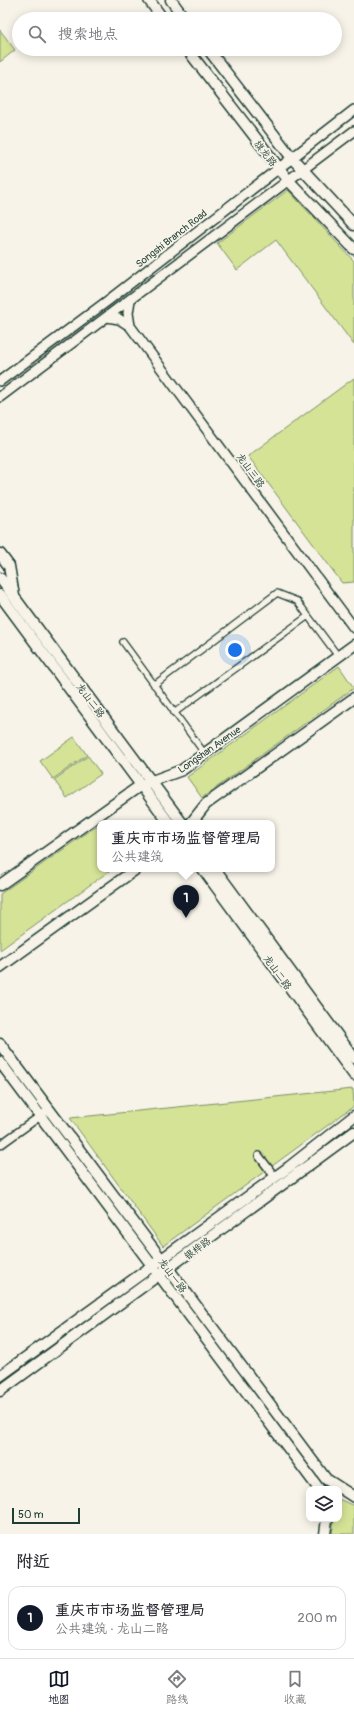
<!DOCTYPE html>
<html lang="zh">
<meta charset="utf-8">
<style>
:root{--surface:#fff;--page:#f7f7f7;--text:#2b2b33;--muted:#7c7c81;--line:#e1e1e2;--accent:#111827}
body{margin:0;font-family:Pangolin,"LXGW WenKai TC",sans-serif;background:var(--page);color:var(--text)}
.controls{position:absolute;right:12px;bottom:12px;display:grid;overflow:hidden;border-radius:8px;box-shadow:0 2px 10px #0003}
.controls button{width:36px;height:36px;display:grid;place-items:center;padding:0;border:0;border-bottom:1px solid var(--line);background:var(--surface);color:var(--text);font:20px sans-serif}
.scale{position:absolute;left:12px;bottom:10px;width:68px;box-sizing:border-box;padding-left:4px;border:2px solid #1f3d34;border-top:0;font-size:11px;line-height:14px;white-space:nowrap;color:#1f3d34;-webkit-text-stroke:3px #f7f3e8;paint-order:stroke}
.you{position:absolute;left:235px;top:650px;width:14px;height:14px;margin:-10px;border:3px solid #fff;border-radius:50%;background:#1a73e8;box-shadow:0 0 0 6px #1a73e833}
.badge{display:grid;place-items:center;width:26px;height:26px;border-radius:50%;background:var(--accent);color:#fff;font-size:13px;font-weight:700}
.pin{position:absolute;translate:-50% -33px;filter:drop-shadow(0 1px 2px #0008)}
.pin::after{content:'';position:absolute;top:21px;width:14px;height:12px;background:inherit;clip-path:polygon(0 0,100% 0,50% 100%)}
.popup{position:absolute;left:97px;top:820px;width:178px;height:52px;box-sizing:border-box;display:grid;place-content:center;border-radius:8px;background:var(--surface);filter:drop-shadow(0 1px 3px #0005);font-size:13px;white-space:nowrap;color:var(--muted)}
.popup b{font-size:15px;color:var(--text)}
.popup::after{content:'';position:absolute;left:50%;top:100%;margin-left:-8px;border:8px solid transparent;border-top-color:var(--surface)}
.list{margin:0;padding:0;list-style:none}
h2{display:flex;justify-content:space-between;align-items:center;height:52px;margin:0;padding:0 16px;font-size:17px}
h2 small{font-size:13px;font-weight:400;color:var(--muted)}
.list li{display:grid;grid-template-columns:26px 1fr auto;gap:12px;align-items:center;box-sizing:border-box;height:64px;margin:0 8px 8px;padding:0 8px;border:1px solid var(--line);border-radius:12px}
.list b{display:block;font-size:15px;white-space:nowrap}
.list p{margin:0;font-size:13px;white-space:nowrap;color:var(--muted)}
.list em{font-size:13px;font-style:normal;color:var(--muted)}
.icon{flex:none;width:22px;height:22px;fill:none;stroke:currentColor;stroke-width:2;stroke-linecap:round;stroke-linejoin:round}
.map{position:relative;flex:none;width:354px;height:1534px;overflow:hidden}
.search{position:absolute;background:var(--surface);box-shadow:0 2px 10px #0003;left:12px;right:12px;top:12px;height:44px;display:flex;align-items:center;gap:10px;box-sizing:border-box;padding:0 14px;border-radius:22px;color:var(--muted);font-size:15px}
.sheet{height:124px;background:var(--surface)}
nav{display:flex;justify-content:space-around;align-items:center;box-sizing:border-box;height:56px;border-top:1px solid var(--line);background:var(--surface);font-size:11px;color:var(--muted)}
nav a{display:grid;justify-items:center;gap:2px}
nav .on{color:var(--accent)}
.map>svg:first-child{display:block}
.green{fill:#d5e397;stroke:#7a9066}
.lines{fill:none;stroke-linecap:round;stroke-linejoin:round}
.pedestrian-casing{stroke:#1f3d34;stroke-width:8}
.minor-casing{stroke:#1f3d34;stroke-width:10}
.tertiary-casing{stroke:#1f3d34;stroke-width:12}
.secondary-casing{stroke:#1f3d34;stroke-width:13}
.pedestrian{stroke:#f7f3e8;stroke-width:5.5}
.minor{stroke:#f7f3e8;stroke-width:7}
.tertiary{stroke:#f7f3e8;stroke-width:9}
.secondary{stroke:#f7f3e8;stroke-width:10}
.labels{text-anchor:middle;stroke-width:3.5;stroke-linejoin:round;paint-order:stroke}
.street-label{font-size:10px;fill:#1f3d34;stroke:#f7f3e8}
</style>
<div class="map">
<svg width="354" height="1534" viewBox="0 0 354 1534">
<rect width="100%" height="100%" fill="#f7f3e8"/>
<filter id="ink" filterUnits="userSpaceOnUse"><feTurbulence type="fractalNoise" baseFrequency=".025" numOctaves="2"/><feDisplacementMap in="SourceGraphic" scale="8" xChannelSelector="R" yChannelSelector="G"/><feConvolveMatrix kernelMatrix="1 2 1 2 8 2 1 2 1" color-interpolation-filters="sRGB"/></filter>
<g filter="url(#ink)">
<path class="green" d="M0,30l15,20 -15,12z
M288,190l66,71v84l-78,-105 -39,30 -20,-27z
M354,378v204l-12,1 -94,-127z
M339,666l15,22 -152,110 -15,-21z
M74,737l13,18 -34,24 -13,-18z
M88,756l13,18 -34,24 -13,-18z
M99,824l1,1v44h12l-112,81v-56z
M353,1089l1,17 -191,140 -93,-128z
M339,1499l15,7v28h-22l2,-15h5z"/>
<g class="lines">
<g class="pedestrian-casing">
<path id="pedestrian" d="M123,642l82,112
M154,685l123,-92 20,8 41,55
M174,713l134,-97"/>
</g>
<g class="minor-casing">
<path id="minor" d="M0,1145l50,-36
M259,1156l16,21"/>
</g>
<g class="tertiary-casing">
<path id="tertiary" d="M130,300l-2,13 2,13
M107,317l12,2 11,7 224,302
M0,381l110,-82 244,-189
M0,397l354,-266"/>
</g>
<g class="secondary-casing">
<path id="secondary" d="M149,0l14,19
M171,0l14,19
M187,49l102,132 65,68
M208,49l84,109 62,67
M0,554l9,12 5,30
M0,578l182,245
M0,595l169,228
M191,823l15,-19 148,-106
M203,869l151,206
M215,869l139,189
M0,885l141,-100 41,-15 172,-125
M0,967l136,-98
M0,1044l326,435 28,18
M0,1062l319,427
M0,1376l289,-209 65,-51
M0,1391l354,-259
M325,1534l2,-15"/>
</g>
<use href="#pedestrian" class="pedestrian"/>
<use href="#minor" class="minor"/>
<use href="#tertiary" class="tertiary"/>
<use href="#secondary" class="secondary"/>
</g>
</g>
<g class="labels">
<g class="street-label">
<text transform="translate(266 153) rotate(52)" y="4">旗龙路</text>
<text transform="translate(171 238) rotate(-38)" y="4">Songshi Branch Road</text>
<text transform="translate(251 470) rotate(54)" y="4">龙山三路</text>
<text transform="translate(91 700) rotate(53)" y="4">龙山二路</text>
<text transform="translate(209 749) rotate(-35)" y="4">Longshan Avenue</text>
<text transform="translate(278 972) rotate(54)" y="4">龙山二路</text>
<text transform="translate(197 1248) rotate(-37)" y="4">银桦路</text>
<text transform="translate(173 1275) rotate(53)" y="4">龙山一路</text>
</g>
</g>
</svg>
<div class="controls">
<button><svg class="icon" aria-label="layers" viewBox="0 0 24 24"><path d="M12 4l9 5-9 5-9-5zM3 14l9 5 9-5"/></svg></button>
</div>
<div class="scale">50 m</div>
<div class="you"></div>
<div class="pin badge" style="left:186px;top:918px">1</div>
<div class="popup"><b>重庆市市场监督管理局</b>公共建筑</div>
<div class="search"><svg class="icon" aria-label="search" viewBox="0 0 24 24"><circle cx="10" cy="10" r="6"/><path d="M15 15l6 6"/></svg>搜索地点</div>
</div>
<section class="sheet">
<h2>附近<small></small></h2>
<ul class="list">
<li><span class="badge">1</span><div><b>重庆市市场监督管理局</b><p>公共建筑 · 龙山二路</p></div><em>200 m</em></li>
</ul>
</section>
<nav>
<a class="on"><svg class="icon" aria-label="map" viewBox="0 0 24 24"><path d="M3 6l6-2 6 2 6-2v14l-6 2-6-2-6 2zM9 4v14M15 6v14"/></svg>地图</a>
<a><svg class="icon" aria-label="directions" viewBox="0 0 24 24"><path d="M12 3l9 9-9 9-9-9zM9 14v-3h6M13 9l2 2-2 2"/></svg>路线</a>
<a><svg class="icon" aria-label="saved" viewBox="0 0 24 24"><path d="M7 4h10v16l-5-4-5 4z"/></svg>收藏</a>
</nav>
